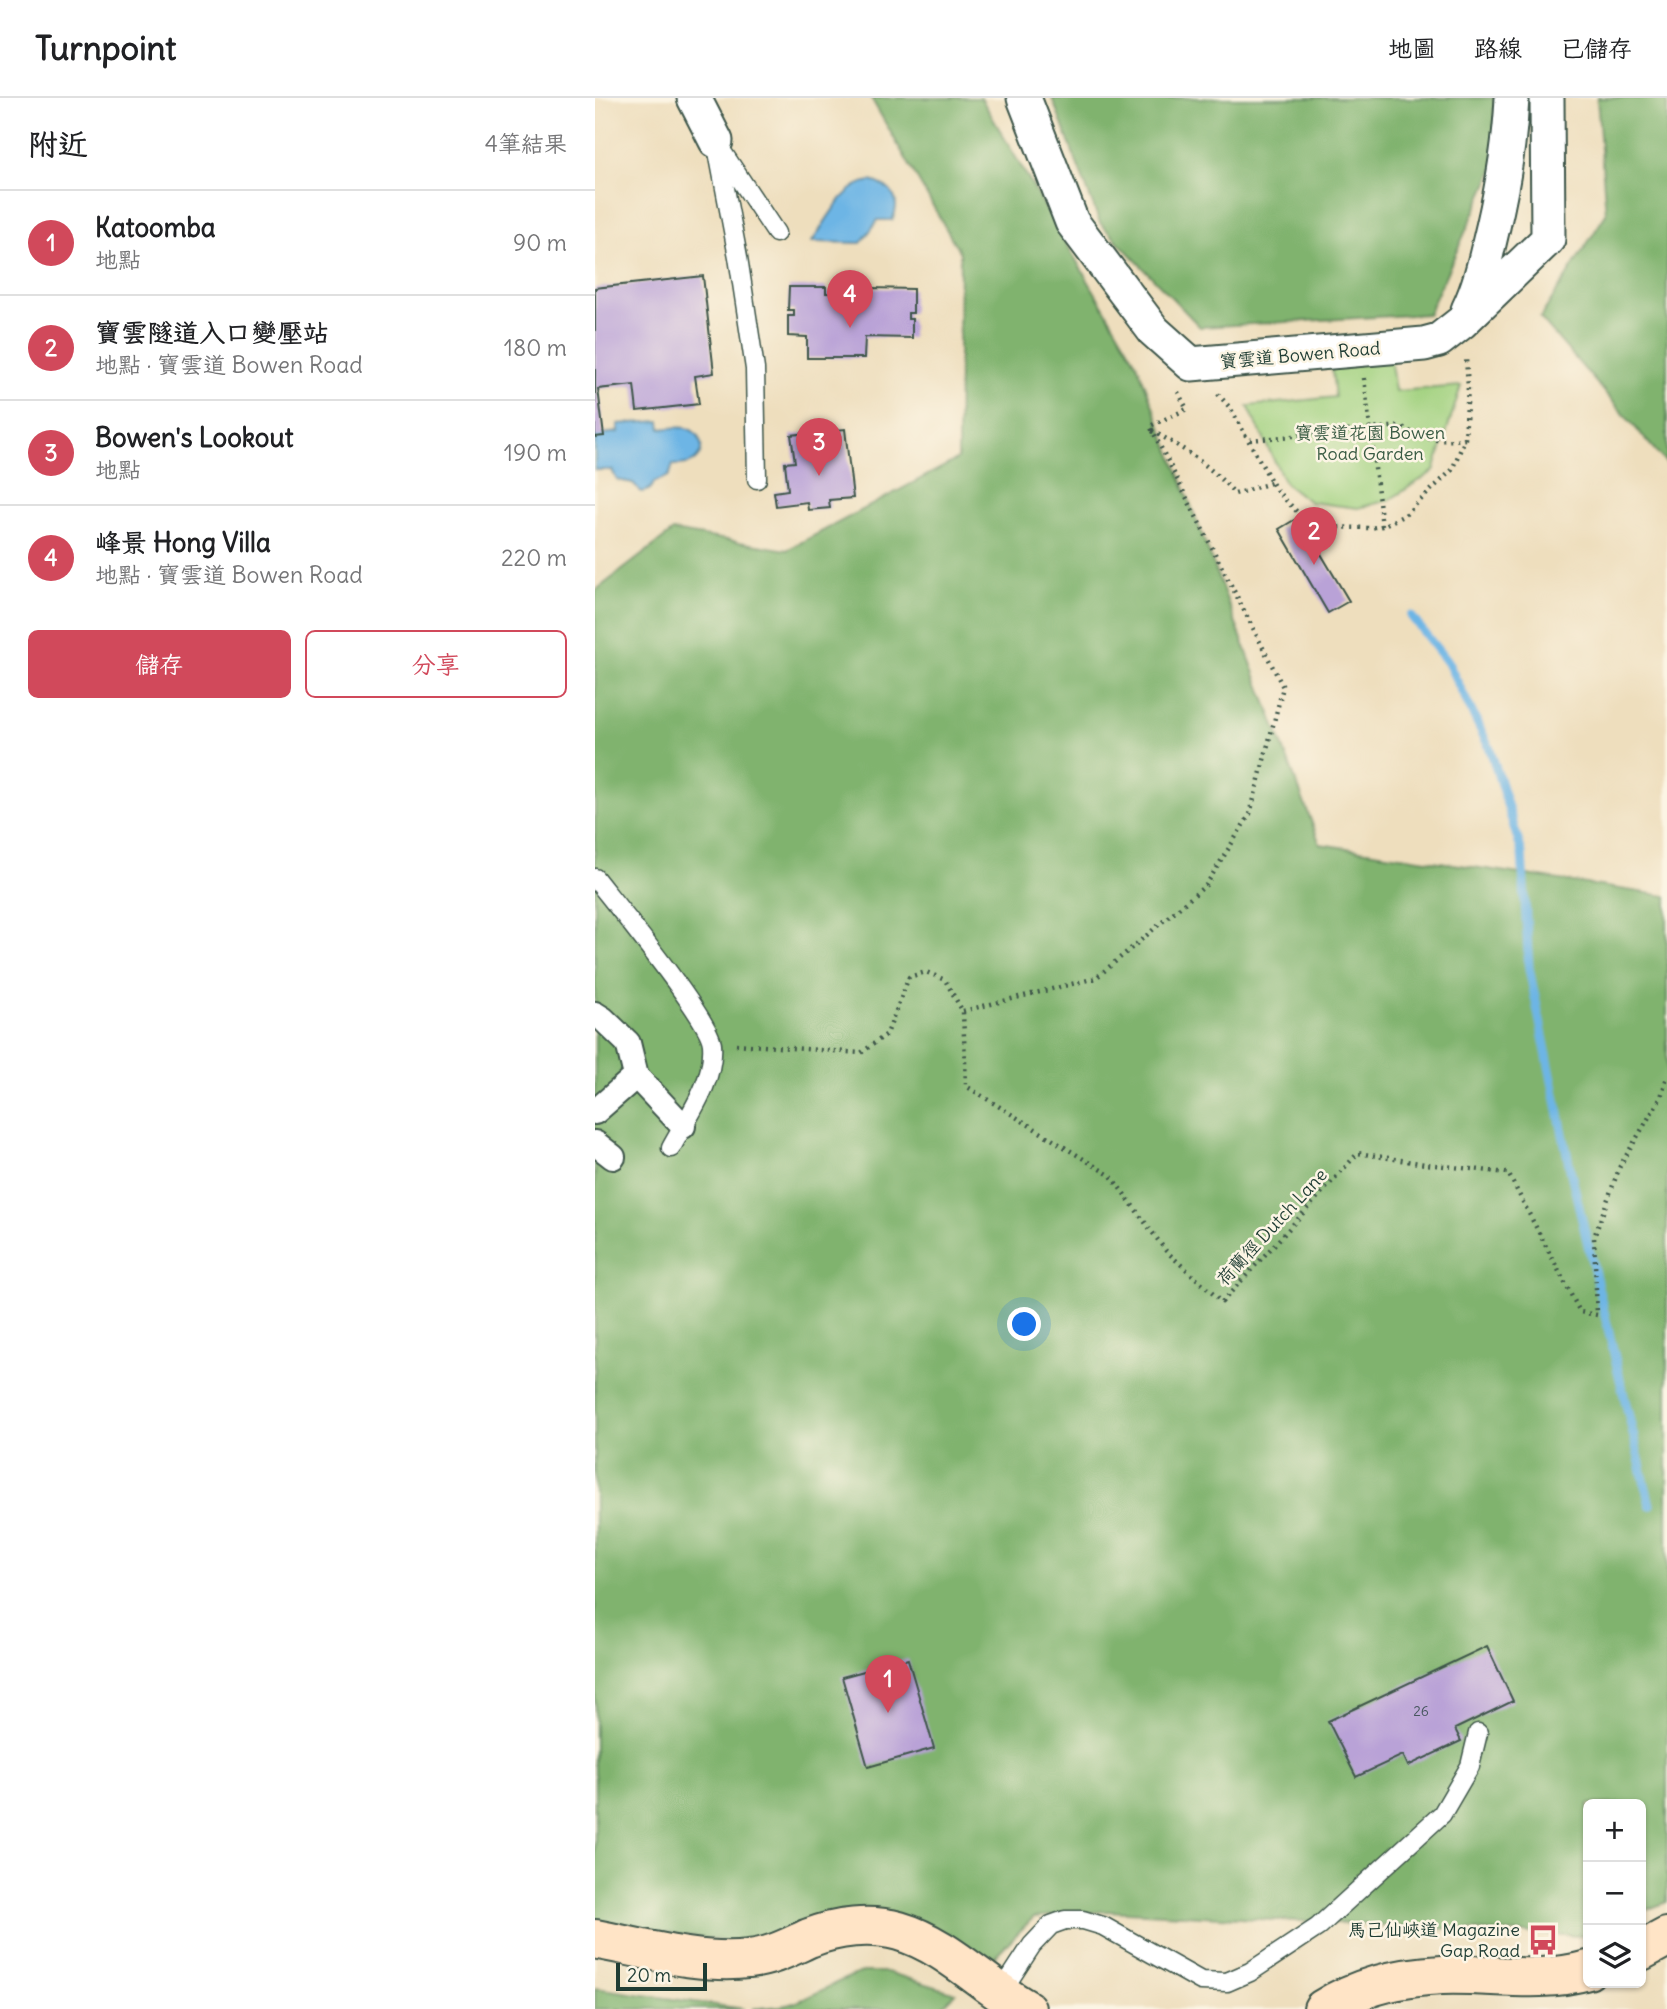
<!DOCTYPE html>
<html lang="zh-TW">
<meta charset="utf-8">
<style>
:root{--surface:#fff;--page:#f6f6f6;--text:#202124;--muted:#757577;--line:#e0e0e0;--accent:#d1495b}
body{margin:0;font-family:Delius,"LXGW WenKai TC",sans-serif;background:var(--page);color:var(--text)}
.controls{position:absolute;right:21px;bottom:21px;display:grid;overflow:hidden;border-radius:10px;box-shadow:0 2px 5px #0004}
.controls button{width:63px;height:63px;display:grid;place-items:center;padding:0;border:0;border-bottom:2px solid var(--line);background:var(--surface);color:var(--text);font:35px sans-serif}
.scale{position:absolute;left:21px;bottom:18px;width:91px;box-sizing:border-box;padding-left:7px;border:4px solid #1f3d34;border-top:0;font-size:19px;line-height:24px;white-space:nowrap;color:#1f3d34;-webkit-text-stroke:5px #fcf5e5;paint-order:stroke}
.you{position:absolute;left:430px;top:1227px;width:24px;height:24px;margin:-18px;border:5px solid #fff;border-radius:50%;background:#1a73e8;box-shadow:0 0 0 10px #1a73e833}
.badge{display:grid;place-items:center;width:46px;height:46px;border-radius:50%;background:var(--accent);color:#fff;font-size:23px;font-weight:700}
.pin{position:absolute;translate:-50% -58px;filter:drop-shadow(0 2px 4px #0008)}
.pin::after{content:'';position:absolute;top:37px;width:24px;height:21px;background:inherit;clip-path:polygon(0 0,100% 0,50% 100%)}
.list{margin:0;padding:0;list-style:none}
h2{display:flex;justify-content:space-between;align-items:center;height:91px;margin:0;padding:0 28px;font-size:30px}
h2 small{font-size:23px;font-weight:400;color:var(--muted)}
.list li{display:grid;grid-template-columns:46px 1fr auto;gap:21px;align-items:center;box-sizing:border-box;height:105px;padding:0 28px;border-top:2px solid var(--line)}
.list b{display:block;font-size:26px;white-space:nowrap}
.list p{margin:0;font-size:23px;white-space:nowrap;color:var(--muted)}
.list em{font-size:23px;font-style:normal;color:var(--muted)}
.actions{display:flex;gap:14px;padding:21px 28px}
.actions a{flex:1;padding:16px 0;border:2px solid var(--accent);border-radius:10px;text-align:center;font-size:24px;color:var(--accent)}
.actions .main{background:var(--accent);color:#fff}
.icon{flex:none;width:38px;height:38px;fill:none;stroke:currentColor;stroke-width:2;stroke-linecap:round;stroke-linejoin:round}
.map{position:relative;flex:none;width:1072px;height:1911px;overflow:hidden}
header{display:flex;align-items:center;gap:42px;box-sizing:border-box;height:98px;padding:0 35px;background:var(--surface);border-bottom:2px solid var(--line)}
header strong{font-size:33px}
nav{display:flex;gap:38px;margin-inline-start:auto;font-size:24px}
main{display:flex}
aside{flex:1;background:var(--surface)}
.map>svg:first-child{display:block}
.green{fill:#a1d17f;stroke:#60875a;stroke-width:2}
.forest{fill:#80b36e;stroke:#507851;stroke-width:2}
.water{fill:#6db5e5;stroke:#46798c;stroke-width:2}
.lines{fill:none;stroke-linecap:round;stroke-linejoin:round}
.stream{stroke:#6db5e5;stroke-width:9}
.building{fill:#b9a2d7}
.service-casing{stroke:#3e5549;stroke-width:21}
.pedestrian-casing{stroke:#3e5549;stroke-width:28}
.minor-casing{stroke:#3e5549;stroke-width:37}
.secondary-casing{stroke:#3e5549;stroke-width:42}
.path{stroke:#3e5549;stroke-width:4.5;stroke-dasharray:2 5;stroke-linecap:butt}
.service{stroke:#fff;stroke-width:18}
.pedestrian{stroke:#fff;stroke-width:24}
.minor{stroke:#fff;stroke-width:33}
.secondary{stroke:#ffe4c6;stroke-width:38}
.labels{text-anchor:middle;stroke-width:5;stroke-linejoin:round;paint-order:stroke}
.number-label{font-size:14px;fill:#46565d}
.street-label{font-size:18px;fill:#1f3d34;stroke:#fcf5e5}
.park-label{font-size:18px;fill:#395b43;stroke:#fcf5e5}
.poi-label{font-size:18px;fill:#1f3d34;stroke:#fcf5e5;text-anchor:end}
</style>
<header>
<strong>Turnpoint</strong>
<nav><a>地圖</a><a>路線</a><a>已儲存</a></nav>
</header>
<main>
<aside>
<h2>附近<small>4筆結果</small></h2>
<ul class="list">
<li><span class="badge">1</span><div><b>Katoomba</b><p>地點</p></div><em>90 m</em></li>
<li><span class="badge">2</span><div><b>寶雲隧道入口變壓站</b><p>地點 · 寶雲道 Bowen Road</p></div><em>180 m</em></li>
<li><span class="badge">3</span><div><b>Bowen's Lookout</b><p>地點</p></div><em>190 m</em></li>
<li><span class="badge">4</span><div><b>峰景 Hong Villa</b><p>地點 · 寶雲道 Bowen Road</p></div><em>220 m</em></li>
</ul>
<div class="actions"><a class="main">儲存</a><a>分享</a></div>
</aside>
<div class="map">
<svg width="1072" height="1911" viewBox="0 0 1072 1911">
<rect width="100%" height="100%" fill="#fcf5e5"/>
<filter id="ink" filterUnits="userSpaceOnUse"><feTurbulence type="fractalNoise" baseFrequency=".0143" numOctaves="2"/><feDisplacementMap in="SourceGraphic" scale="14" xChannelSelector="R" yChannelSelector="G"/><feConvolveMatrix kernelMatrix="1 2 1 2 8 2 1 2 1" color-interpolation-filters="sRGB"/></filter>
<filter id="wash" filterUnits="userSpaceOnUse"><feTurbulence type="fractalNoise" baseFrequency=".00686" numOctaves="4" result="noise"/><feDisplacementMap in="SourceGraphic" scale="28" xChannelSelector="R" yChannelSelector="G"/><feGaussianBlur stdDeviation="1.57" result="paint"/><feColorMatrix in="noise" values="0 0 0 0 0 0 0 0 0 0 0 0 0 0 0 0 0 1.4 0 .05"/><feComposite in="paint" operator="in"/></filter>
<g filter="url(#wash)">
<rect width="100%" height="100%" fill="#eedebd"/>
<path class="green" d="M795,259l5,34 66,-5 -27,85 -45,29 -31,8 -48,-6 -25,-19 -37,-77 87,-9 -4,-34z"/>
<path class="forest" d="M276,0h110l156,266 183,480 347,52v1006l-26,10v-108h-53v129l-6,3 -475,-25 -73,6 -43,43 -50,-27 -194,12 -152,-24v-1330l78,-60 114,19 171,-91 2,-206z
M457,0h442v71l-66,145 -228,13 -100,-104z
M1002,0h70v366l-127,-146 66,-104z
M268,1874h24l69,21 -16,16h-188c13,-2 27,-2 39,-5 25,-8 47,-25 72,-32z
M0,1890l149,21h-149z"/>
<path class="water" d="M276,83c21,5 31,19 21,39h-14l-17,23 -49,-1c15,-21 31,-58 59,-61z
M65,323l1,8c9,-1 20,-3 28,0 13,5 17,23 5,32 -6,4 -14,4 -21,4l-4,11 -15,6c-2,7 -5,9 -13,10l-8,-9 -16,-3 -5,-10h-17v-35l23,-3v-8z"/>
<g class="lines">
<path class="stream" d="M816,518l37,47 42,86 32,104 7,115 42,205 79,332"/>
</g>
<g id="blocks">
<path class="building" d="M108,178l11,97 -19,3 4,28 -62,7 -3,-26 -36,4 6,47 -9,1v-149z
M194,189h37v6l45,1v-6l42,1v24h-5v6h4v19l-47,-1 -1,21h-57v-21l-19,-1v-20h6v-6h-6z
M250,331l8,69 -24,2 1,8 -22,2 -1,-8 -31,4 -2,-14 14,-2 -3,-27 10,-1 -4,-27z
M704,419l50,84 -21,12 -49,-84z
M892,1548l26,55 -58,28 6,12 -53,25 -5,-11 -47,22 -28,-56z
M313,1561l26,89 -66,19 -26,-90z"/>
</g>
</g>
<g filter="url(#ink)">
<use href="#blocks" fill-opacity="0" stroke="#3e5549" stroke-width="2"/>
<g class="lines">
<g class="service-casing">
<path id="service" d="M121,43l22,116 17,112 2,110
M126,52l55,83
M0,780c21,27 115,141 117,166 3,38 -24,72 -41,104
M405,1896l32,-49 19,-20 14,-5h18l20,6 98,55 26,1 23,-10 68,-45 124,-113 28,-48 8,-33"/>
</g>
<g class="pedestrian-casing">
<path id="pedestrian" d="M0,916l8,5 25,24 8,33 47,50
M0,1014l41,-36
M0,1045l18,14"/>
</g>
<g class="minor-casing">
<path id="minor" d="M99,0l22,43
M429,0l48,124 82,109 37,33 233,-20 15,-4 23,-18 86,-83 -1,-141
M873,212c13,-27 18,-54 25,-83 10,-43 17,-84 19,-129"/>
</g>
<g class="secondary-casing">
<path id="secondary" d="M0,1841c48,9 105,26 154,20 22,-2 40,-12 60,-21 28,-11 61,-15 90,-7 48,14 84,54 127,78
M1046,1853l26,-14
M728,1911c34,-22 78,-32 119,-34 49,-2 98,9 146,-5"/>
</g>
<path class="path" d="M769,280l18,148
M623,296l13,15 45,81 30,31 15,6 49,1 12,-2 23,-11 47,-45 13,-31 3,-52 -2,-29
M557,333c32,17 60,36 83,63l36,-11
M655,342l151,-14c23,15 37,16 64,13
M368,913l133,-33 110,-93 44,-71 33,-127 -133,-261 37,-17 -9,-17
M141,946l125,9 26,-19 22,-57 17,-5 19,8 18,32 3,74 145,90 55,75 56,51 136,-149 67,11 83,9 72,139 17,3 -3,-78 26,-71 41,-69 6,-20"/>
<use href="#service" class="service"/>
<use href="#pedestrian" class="pedestrian"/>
<use href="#minor" class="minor"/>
<use href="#secondary" class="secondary"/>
</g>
</g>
<defs>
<g id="bus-bare" transform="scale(2.415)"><path d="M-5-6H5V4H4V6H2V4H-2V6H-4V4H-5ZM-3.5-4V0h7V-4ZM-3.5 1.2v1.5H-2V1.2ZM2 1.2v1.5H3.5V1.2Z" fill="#d1495b" stroke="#fcf5e5" stroke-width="2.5" paint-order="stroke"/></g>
</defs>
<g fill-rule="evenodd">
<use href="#bus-bare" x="948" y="1842"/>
</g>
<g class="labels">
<g class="number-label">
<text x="826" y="1618">26</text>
</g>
<g class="street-label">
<text transform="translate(705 257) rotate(-5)" y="6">寶雲道 Bowen Road</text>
<text transform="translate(677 1129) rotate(-47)" y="6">荷蘭徑 Dutch Lane</text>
</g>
<g class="park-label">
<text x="775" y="341">寶雲道花園 Bowen<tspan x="775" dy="21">Road Garden</tspan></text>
</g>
<g class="poi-label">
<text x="925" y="1838">馬己仙峽道 Magazine<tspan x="925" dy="21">Gap Road</tspan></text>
</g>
</g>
</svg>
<div class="controls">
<button>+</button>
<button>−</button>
<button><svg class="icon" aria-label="layers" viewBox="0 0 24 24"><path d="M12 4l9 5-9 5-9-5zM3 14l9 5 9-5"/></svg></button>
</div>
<div class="scale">20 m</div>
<div class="you"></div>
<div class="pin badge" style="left:293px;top:1615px">1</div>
<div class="pin badge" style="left:719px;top:467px">2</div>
<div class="pin badge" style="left:224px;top:378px">3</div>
<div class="pin badge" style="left:255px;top:230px">4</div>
</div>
</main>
